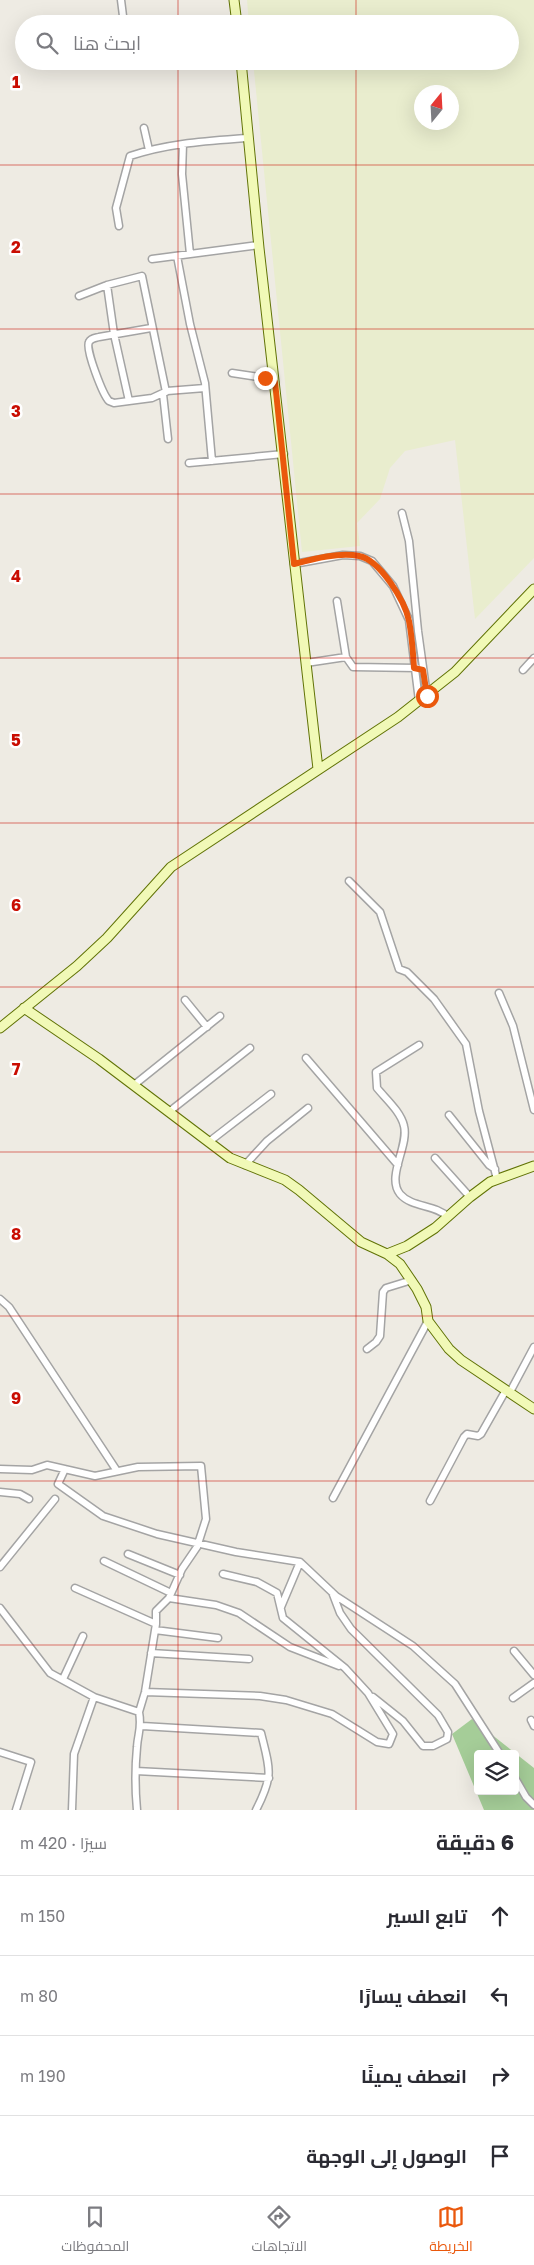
<!DOCTYPE html>
<html lang="ar">
<meta charset="utf-8">
<style>
:root{--surface:#fff;--page:#f2f2f3;--text:#2b2b33;--muted:#7c7c81;--line:#e1e1e2;--accent:#ea580c}
body{margin:0;font-family:"Golos Text",Cairo,sans-serif;background:var(--page);color:var(--text);direction:rtl}
.controls{position:absolute;right:15px;bottom:15px;display:grid;overflow:hidden;border-radius:5px;box-shadow:0 5px 20px #0002}
.controls button{width:45px;height:45px;display:grid;place-items:center;padding:0;border:0;border-bottom:1px solid var(--line);background:var(--surface);color:var(--text);font:25px sans-serif}
.compass{position:absolute;left:414px;top:85px;width:45px;height:45px;border-radius:50%;background:var(--surface);box-shadow:0 5px 20px #0002;rotate:18deg}
.stop{position:absolute;width:15px;height:15px;margin:-11px;border:4px solid #ea580c;border-radius:50%;background:#fff}
.stop.end{background:#ea580c;border-color:#fff;box-shadow:0 1px 5px #0008}
.list{margin:0;padding:0;list-style:none}
h2{display:flex;justify-content:space-between;align-items:center;height:65px;margin:0;padding:0 20px;font-size:21px}
h2 small{font-size:16px;font-weight:400;color:var(--muted)}
.list li{display:grid;grid-template-columns:32px 1fr auto;gap:15px;align-items:center;box-sizing:border-box;height:80px;padding:0 20px;border-top:1px solid var(--line)}
.list b{display:block;font-size:19px;white-space:nowrap}
.list em{font-size:16px;font-style:normal;color:var(--muted)}
.icon{flex:none;width:28px;height:28px;fill:none;stroke:currentColor;stroke-width:2;stroke-linecap:round;stroke-linejoin:round}
.map{position:relative;flex:none;width:534px;height:1810px;overflow:hidden;direction:ltr}
.search{position:absolute;background:var(--surface);box-shadow:0 5px 20px #0002;left:15px;right:15px;top:15px;height:55px;display:flex;align-items:center;gap:12px;box-sizing:border-box;padding:0 18px;border-radius:28px;color:var(--muted);font-size:19px}
.sheet{height:385px;background:var(--surface)}
nav{display:flex;justify-content:space-around;align-items:center;box-sizing:border-box;height:70px;border-top:1px solid var(--line);background:var(--surface);font-size:14px;color:var(--muted)}
nav a{display:grid;justify-items:center;gap:2px}
nav .on{color:var(--accent)}
.map>svg:first-child{display:block}
.farmland{fill:#e9edce;fill-rule:evenodd}
.forest{fill:#a5cd98;fill-rule:evenodd}
.lines{fill:none;stroke-linecap:round;stroke-linejoin:round}
.street-casing{stroke:#a4a4a4;stroke-width:9}
.secondary-casing{stroke:#617306;stroke-width:11}
.street{stroke:#fff;stroke-width:6}
.secondary{stroke:#f1f9b7;stroke-width:9}
.route{stroke:#ea580c;stroke-width:6}
.grid{fill:none;stroke:#c90d02;stroke-width:1;stroke-opacity:0.55}
.grid-label{font-size:16px;text-anchor:middle;font-weight:bold;fill:#c90d02;stroke:#fff;stroke-width:5;stroke-linejoin:round;paint-order:stroke}
</style>
<div class="map">
<svg width="534" height="1810" viewBox="0 0 534 1810">
<rect width="100%" height="100%" fill="#eeebe3"/>
<path class="farmland" d="M247,0h287v558l-59,61 -20,-179 -50,11 -15,17 -10,31 -23,24 3,23 -58,6 -49,-491h257v-37h-261zM422,92h30v30h-30z"/>
<path class="forest" d="M472,1719l62,49v42h-50l-32,-76zM478,1754h37v37h-37z"/>
<g class="lines">
<g class="street-casing">
<path id="street" d="M121,0l3,24
M144,128l5,22
M183,144l-1,30 8,80
M119,226l-3,-18 14,-52c38,-13 78,-15 117,-18
M177,256l13,68 15,59 7,78
M152,259l107,-14
M107,285l7,49 15,67
M79,296l28,-11 35,-9 24,116
M151,328l-52,9c-4,1 -8,1 -10,5 -4,7 14,53 20,59l5,2 15,-2 23,-3 15,-7 38,-3
M232,373l33,5 10,4
M163,394l5,45
M189,463l95,-9
M402,513l7,28 9,90 9,65
M294,564l49,-9 17,1 12,5 21,25 16,34 10,81
M337,601l9,56 7,10 64,1
M306,663l40,-6
M523,670l11,-12
M349,881l31,31 19,57 8,3 27,27 32,45 13,67 18,68
M499,993l14,33 21,84
M185,1000l22,27
M419,1045l-43,27 1,16c9,11 24,24 27,38 5,20 -18,51 -4,68 12,14 35,10 48,23
M306,1058l92,107
M134,1085l86,-69
M170,1111l80,-63
M449,1115l40,50 6,4
M210,1141l61,-47
M435,1158l35,39
M245,1165l22,-24 41,-33
M0,1299l9,8 108,164
M367,1349l9,-7 4,-6 3,-44 3,-4 26,-8
M510,1392l24,-45
M0,1469l32,1 15,-5 48,11 43,-9 63,-1 5,53 -9,28 -15,22 -13,29 -13,13v13
M65,1469l-7,15 45,32 54,18 79,18 64,10 36,34 77,50 42,38 45,70
M0,1492l20,2 9,5
M333,1498l95,-177
M430,1501l34,-64 3,-3 11,2 3,-2 25,-44
M128,1554l52,21
M104,1561l67,32
M0,1567l55,-68
M75,1588l81,36 -11,68 -6,20
M332,1592l8,21 11,16 87,86 10,17 -1,7 -14,7h-10l-20,-25 -30,-24
M169,1598l47,7 23,8 51,34 49,19
M281,1607l19,-45
M0,1608l50,65 44,24 -20,57 -2,56
M155,1630l63,8
M514,1651l20,24
M151,1653l98,6
M63,1679l20,-43
M145,1692l115,4 26,4 46,14 45,28 12,2 4,-10 -25,-41 -23,-25 -62,-50 -6,-25 -20,-11 -34,-8
M94,1697l45,15c3,16 -1,20 -2,35 -2,21 -2,42 0,63
M513,1698l21,-15
M531,1720l3,6
M142,1726l119,7c9,37 13,42 -5,77
M0,1752l31,10 -15,48
M136,1771l133,7
M515,1778l11,19 8,8"/>
</g>
<g class="secondary-casing">
<path id="secondary" d="M234,0l3,24
M241,61l18,187 59,521
M24,1008l75,51 131,99 55,22 14,10 62,52 26,12 13,10 17,25 9,18 2,14 21,28 12,11 73,49
M0,1028l77,-62 30,-28 64,-71 227,-150 57,-45 79,-83
M387,1254l20,-8 28,-18 35,-31 20,-15 44,-16"/>
</g>
<use href="#street" class="street"/>
<use href="#secondary" class="secondary"/>
</g>
<g class="lines">
<path class="route" d="M265,378l10,4 19,182c19,-5 45,-12 65,-8 21,4 46,45 50,65 3,15 4,31 5,47l9,2 4,26"/>
</g>
<path class="grid" d="M178,0v24M356,0v24M178,61v1749M356,61v1749M0,165h534M0,329h534M0,494h534M0,658h534M0,823h534M0,987h534M0,1152h534M0,1316h534M0,1481h534M0,1645h534"/>
<g class="grid-label">
<text x="16" y="88">1</text>
<text x="16" y="253">2</text>
<text x="16" y="417">3</text>
<text x="16" y="582">4</text>
<text x="16" y="746">5</text>
<text x="16" y="911">6</text>
<text x="16" y="1075">7</text>
<text x="16" y="1240">8</text>
<text x="16" y="1404">9</text>
</g>
</svg>
<div class="controls">
<button><svg class="icon" aria-label="layers" viewBox="0 0 24 24"><path d="M12 4l9 5-9 5-9-5zM3 14l9 5 9-5"/></svg></button>
</div>
<svg class="compass" viewBox="-18 -18 36 36"><path d="M0-13l5 13h-10z" fill="#e53935"/><path d="M0 13l5-13h-10z" fill="#7c7c81"/></svg>
<div class="stop" style="left:427px;top:696px"></div>
<div class="stop end" style="left:265px;top:378px"></div>
<div class="search"><svg class="icon" aria-label="search" viewBox="0 0 24 24"><circle cx="10" cy="10" r="6"/><path d="M15 15l6 6"/></svg>ابحث هنا</div>
</div>
<section class="sheet">
<h2>6 دقيقة<small>سيرًا · 420 m</small></h2>
<ul class="list">
<li><svg class="icon" aria-label="ahead" viewBox="0 0 24 24"><path d="M12 20V5M6 11l6-6 6 6"/></svg><div><b>تابع السير</b></div><em>150 m</em></li>
<li><svg class="icon" aria-label="left" viewBox="0 0 24 24"><path d="M17 20v-9H6M10 6l-5 5 5 5"/></svg><div><b>انعطف يسارًا</b></div><em>80 m</em></li>
<li><svg class="icon" aria-label="right" viewBox="0 0 24 24"><path d="M7 20v-9h11M14 6l5 5-5 5"/></svg><div><b>انعطف يمينًا</b></div><em>190 m</em></li>
<li><svg class="icon" aria-label="arrive" viewBox="0 0 24 24"><path d="M6 21V4h12l-3 4 3 4H6"/></svg><div><b>الوصول إلى الوجهة</b></div></li>
</ul>
</section>
<nav>
<a class="on"><svg class="icon" aria-label="map" viewBox="0 0 24 24"><path d="M3 6l6-2 6 2 6-2v14l-6 2-6-2-6 2zM9 4v14M15 6v14"/></svg>الخريطة</a>
<a><svg class="icon" aria-label="directions" viewBox="0 0 24 24"><path d="M12 3l9 9-9 9-9-9zM9 14v-3h6M13 9l2 2-2 2"/></svg>الاتجاهات</a>
<a><svg class="icon" aria-label="saved" viewBox="0 0 24 24"><path d="M7 4h10v16l-5-4-5 4z"/></svg>المحفوظات</a>
</nav>
